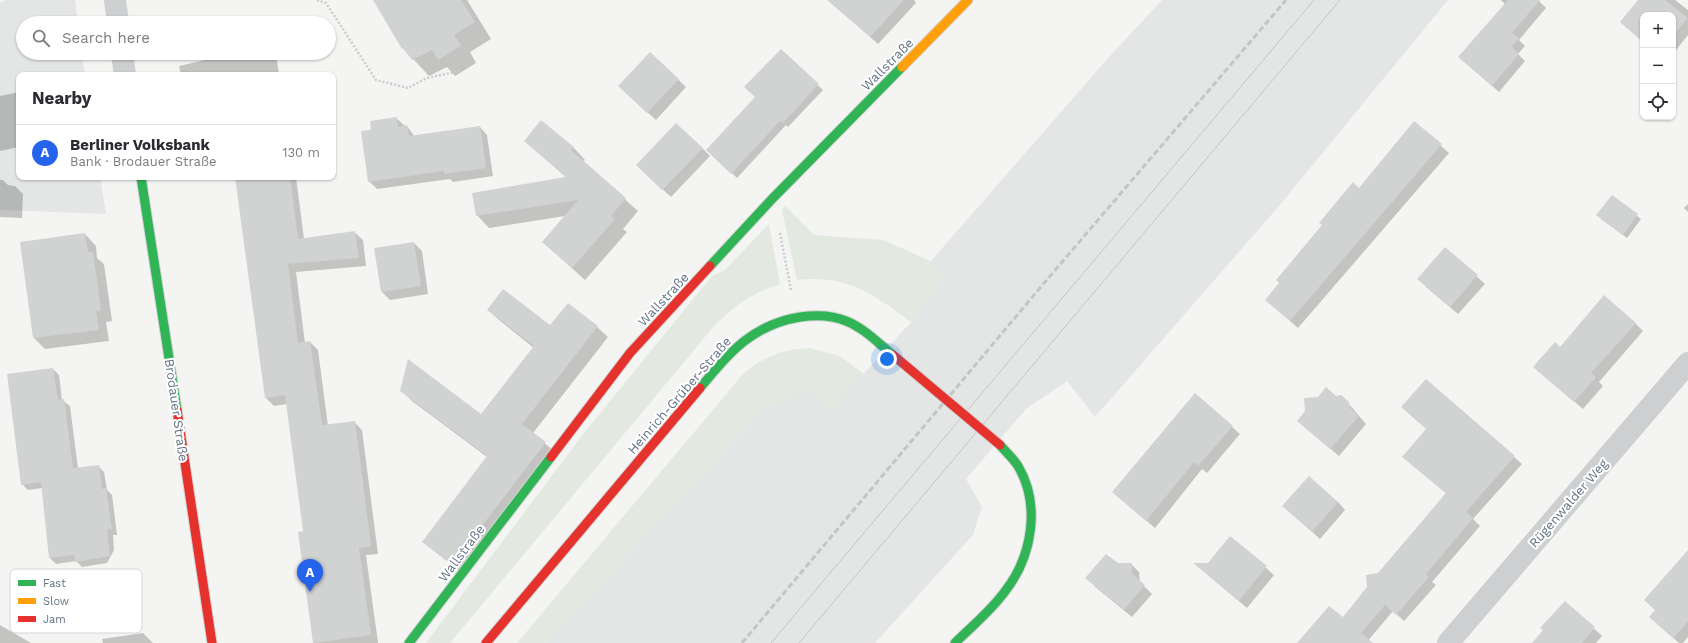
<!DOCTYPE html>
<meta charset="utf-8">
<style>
:root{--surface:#fff;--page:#f2f2f3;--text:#2b2b33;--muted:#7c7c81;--line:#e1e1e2;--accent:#2563eb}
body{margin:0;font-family:"Work Sans",sans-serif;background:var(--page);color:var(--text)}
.controls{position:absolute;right:12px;top:12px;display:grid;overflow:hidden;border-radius:8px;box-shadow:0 1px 3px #0004}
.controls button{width:36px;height:36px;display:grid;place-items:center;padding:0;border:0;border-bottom:1px solid var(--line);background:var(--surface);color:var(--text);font:20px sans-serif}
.you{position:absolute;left:887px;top:359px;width:14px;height:14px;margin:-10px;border:3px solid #fff;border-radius:50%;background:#1a73e8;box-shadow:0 0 0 6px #1a73e833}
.badge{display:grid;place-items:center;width:26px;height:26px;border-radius:50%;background:var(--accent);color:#fff;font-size:13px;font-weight:700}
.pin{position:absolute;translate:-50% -33px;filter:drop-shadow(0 1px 2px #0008)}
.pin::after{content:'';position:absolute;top:21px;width:14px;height:12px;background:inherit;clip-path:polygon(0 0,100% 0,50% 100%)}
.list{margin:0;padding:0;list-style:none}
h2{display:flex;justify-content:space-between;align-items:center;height:52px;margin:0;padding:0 16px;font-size:17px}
h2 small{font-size:13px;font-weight:400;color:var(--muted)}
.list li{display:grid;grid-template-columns:26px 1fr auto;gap:12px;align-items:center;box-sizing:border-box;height:56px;padding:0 16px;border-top:1px solid var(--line)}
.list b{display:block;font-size:15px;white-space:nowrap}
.list p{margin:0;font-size:13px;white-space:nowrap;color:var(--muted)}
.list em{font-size:13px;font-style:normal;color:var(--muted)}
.icon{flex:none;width:22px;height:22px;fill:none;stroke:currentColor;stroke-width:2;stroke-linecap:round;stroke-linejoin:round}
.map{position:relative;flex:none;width:1688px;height:643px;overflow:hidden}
.search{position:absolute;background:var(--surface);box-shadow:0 1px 3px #0004;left:16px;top:16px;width:320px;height:44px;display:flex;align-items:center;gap:10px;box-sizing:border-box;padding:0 14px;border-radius:22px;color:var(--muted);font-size:15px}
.panel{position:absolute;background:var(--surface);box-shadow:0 1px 3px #0004;left:16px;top:72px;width:320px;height:108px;border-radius:8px}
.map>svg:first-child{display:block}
.built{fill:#e4e6e5}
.green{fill:#e3e8e0}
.shadow{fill:#0003}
.building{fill:#d1d2d2}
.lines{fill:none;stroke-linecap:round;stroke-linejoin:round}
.fast-casing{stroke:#d2d3d3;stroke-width:11}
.slow-casing{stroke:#d2d3d3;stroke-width:11}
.jam-casing{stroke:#d2d3d3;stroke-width:11}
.path{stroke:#cccccd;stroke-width:2.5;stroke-dasharray:2 2;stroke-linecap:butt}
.street{stroke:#cecfd0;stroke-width:22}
.fast{stroke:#30b455;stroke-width:9}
.slow{stroke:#ff9f0a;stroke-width:9}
.jam{stroke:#e5322d;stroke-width:9}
.tram{stroke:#c4c5c6;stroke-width:1}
.rail{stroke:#c4c5c6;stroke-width:3;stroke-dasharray:6 3;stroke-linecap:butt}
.jam-bridge-casing{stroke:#d2d3d3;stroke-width:11;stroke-linecap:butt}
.jam-bridge{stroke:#e5322d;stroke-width:9}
.labels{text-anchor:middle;stroke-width:4;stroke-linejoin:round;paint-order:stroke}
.street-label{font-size:13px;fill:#637284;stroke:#fff}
.key{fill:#fff;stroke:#d0d5da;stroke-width:1}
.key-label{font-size:11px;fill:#637284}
</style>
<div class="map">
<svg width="1688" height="643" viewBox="0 0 1688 643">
<rect width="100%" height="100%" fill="#f4f5f2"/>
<path class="built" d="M6,0h69l3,23h-55v30h59l3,22h-66v102h81l6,37 -106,-4v-207z
M1162,0h286l-169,206 -184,211 -28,-36 -41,28 -60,70 16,28 -9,28 -98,108h-329l217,-233 42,-20 27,18 79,-86 33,-46 -13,-15 178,-204z"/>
<path class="green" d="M785,206l29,29 69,5 48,21 13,15 -33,46c-37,-28 -65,-48 -114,-42l-15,-70z
M769,224l11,60c-26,8 -46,22 -65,41l-265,318h-24l158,-210 128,-157 13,-6z
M809,348l31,8 24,18 -32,35 -27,-19 -42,20 -217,233h-29l226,-269c20,-17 40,-25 66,-26z"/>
<path class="shadow" d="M374,0h93l24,39 -21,13 6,11 -21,13 -8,-9 -18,9 -26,-28z
M846,0h68l2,3 -38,41 -40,-36z
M1501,0h37l8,8 -27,32 6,6 -7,8 7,7 -26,31 -40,-35 46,-53z
M1640,0h35l13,10v25l-15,19v-39h-30v27l-22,-20z
M781,50l42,40 -35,37 -2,-2 -49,53 -29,-28 48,-53z
M227,53h49l3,22h-98l-2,-9 48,-11z
M650,53l36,34 -30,33 -29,-26z
M19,92v55l-19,4v-55z
M396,118l9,8h2l8,11 65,-10 7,8 6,41 -40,6 -3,-3 -73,10 -8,-8 4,-50z
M1415,122l34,31 -151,175 -23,-20z
M525,141l48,6 12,13 -2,2 55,49 -15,18 4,3 -42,48 -42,-38 22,-26 -76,12 -12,-13 90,-37z
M702,148l8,8 -39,41 -26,-24z
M236,177h60l8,62 50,-7 9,8 3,26 -70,6 9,71 5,-1 8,8 10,76 26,-4 8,8 16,124 -12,1 12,88h-64l-10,-111 -17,-128 -13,2 -8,-8z
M0,180h3l5,5 7,1 8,8 -1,24 -22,-1z
M1612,196l29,23 -14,19 -26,-19z
M1688,204v8l-4,-4z
M85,234l11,12 1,12 7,6 8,57 -6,1 3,19 -64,8 -11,-11 -13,-95z
M414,243l8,8 6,43 -38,6 -8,-8z
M1446,249l39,35 -27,30 -32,-27z
M488,310l63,17h46l11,10 -75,96 23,20 -93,121 -39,-32 63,-85 -75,-56 -11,-11 80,25 53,-67 -35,-28z
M1635,323l8,8 -44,51 4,4 -20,23 -41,-35 18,-26z
M53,369l6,6 3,25 8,6 8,63 20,-3 6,6 3,18 5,5 5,40h-4l1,15 -7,13 -25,4 -6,-6 -20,3 -6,-6 -8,-70 -14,2 -6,-6z
M1335,397l13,6 18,21 -27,32 -33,-28z
M1232,427l8,7 -33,39 -5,-4 -47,59 -42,-36z
M1514,457l8,7 -49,55 7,7 -48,56 4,3 -32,36 -11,-10 -27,32h-64l41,-24 104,-125 -36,-30z
M1338,502l7,8 -25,29 -29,-26z
M1231,537l43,38 -27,33 -52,-44h14z
M1688,551v86l-5,6h-4l-22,-19 -1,-14z
M1118,564h13l8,8 1,10 12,12 -20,23 -38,-31z
M1566,603l36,33 -6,7h-61z
M0,625l31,18h-31z
M143,633l10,10h-50l-1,-4z"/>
<path class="building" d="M373,0h88l14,22 -21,13 7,11 -23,14 -6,-10 -20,10 -9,-12 -1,1z
M827,0h77l-34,37z
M1508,0h32l-28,33 7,5 -7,9 7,7 -27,32 -34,-29z
M1638,0h27l23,18 -15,18v-21h-30v27l-23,-20z
M781,49l38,35 -36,39 -3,-2 -49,53 -25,-24 49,-53 -11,-10z
M650,52l29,27 -32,34 -29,-27z
M397,117l1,10 9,-2 2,11 71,-10 6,42 -42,6v-3l-76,11 -7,-51 10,-1 -1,-9z
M541,120l33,27 -3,3 55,48 -15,18 4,3 -43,49 -30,-26 36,-42 -102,16 -4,-23 94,-16 -42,-36z
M1414,121l28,23 -152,177 -25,-21 14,-17 -3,-3 46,-55 -3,-2 34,-41 6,6z
M676,123l27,25 -41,42 -26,-25z
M235,177h55l8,62 57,-8 4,27 -71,6 10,79 12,-2 12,84 33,-4 16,125 -12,2 12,87 -58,8 -15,-111 5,-1 -18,-136 -20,3z
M1612,195l26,19 -15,21 -27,-20z
M85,233l3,19h5l3,21 5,37 -5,1 3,19 -66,8 -13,-96z
M414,242l7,44 -40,6 -7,-44z
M1445,247l33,28 -28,32 -33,-28z
M503,289l47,36 18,-22 30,23 -76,98 24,18 -94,123 -30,-23 65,-86 -87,-65 8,-32 73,55 53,-68 -47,-36z
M1604,295l32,28 -45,50 5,4 -22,25 -41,-35 22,-25 5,5z
M53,368l5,32 6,-1 9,69 26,-3 3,24 4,-1 6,41 -5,1 3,26 -35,6 -1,-7 -25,3 -8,-76 -20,3 -14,-111z
M1426,379l89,77 -49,56 7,6 -47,56 3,3 -33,38 -11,-10 -24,28 12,10h-76l32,-37 14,11 24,-30 -1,-12 12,-2 68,-80 -44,-36 24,-28 -25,-22z
M1326,387l10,9 5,-1 8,7 1,6 9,8 -29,33 -33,-28 8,-10 -1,-13 14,-1z
M1195,393l38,33 -35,40 -4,-4 -48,59 -34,-29z
M1309,476l29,26 -26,30 -30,-26z
M1230,536l37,30 -28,35 -46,-38h15z
M1688,550v71l-14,17 -25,-21 6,-7 -11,-10z
M1106,554l12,9h14v11l13,11 -21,25 -39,-32z
M1565,601l30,26 -13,16h-50l11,-13 -3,-2z"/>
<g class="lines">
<g class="fast-casing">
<path id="fast" d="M141,177l36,233
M710,266l62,-67 130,-132
M700,388c30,-36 52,-63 100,-71 15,-2 32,-2 46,4 18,7 32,22 47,34
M409,643l142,-186
M955,643c17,-17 37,-33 51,-53 26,-34 35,-85 12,-124 -5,-8 -12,-14 -18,-21"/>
</g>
<g class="slow-casing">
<path id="slow" d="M902,67l66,-67"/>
</g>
<g class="jam-casing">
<path id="jam" d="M177,410l35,233
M551,457l79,-104 80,-87
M486,643l214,-255"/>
</g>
<path class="path" d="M317,0l9,3 50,77 32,8 19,-10 33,-7
M780,233l11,57"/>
<path class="street" d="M115,0l3,23
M122,53l3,22
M1448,643l240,-280"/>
<use href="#fast" class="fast"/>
<use href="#slow" class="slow"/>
<use href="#jam" class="jam"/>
<path class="tram" d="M771,643l543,-643
M799,643l541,-643"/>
<path class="rail" d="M742,643l303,-361 241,-282"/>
<g class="jam-bridge-casing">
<path id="jam-bridge" d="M893,355l107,90"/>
</g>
<use href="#jam-bridge" class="jam-bridge"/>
</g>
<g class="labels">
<g class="street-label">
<text transform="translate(887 64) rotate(-45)" y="5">Wallstraße</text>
<text transform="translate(663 299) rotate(-47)" y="5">Wallstraße</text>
<text transform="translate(679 395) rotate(-49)" y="5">Heinrich-Grüber-Straße</text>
<text transform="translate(177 410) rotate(82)" y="5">Brodauer Straße</text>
<text transform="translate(1568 503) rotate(-49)" y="5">Rügenwalder Weg</text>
<text transform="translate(461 553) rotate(-53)" y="5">Wallstraße</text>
</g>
</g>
<rect x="10" y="569" width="132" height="64" rx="6" class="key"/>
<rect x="18" y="580" width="18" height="6" fill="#30b455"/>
<rect x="18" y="598" width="18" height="6" fill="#ff9f0a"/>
<rect x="18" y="616" width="18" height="6" fill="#e5322d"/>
<g class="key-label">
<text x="43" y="587">Fast</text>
<text x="43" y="605">Slow</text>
<text x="43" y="623">Jam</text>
</g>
</svg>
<div class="controls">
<button>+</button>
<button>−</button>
<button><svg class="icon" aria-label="locate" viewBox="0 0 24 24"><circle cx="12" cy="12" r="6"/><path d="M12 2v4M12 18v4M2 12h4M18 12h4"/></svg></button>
</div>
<div class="you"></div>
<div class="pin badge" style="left:310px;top:592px">A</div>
<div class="search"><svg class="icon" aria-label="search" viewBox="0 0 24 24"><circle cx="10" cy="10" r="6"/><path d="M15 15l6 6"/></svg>Search here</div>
<section class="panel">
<h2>Nearby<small></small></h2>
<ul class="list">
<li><span class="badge">A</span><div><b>Berliner Volksbank</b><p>Bank · Brodauer Straße</p></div><em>130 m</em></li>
</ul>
</section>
</div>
